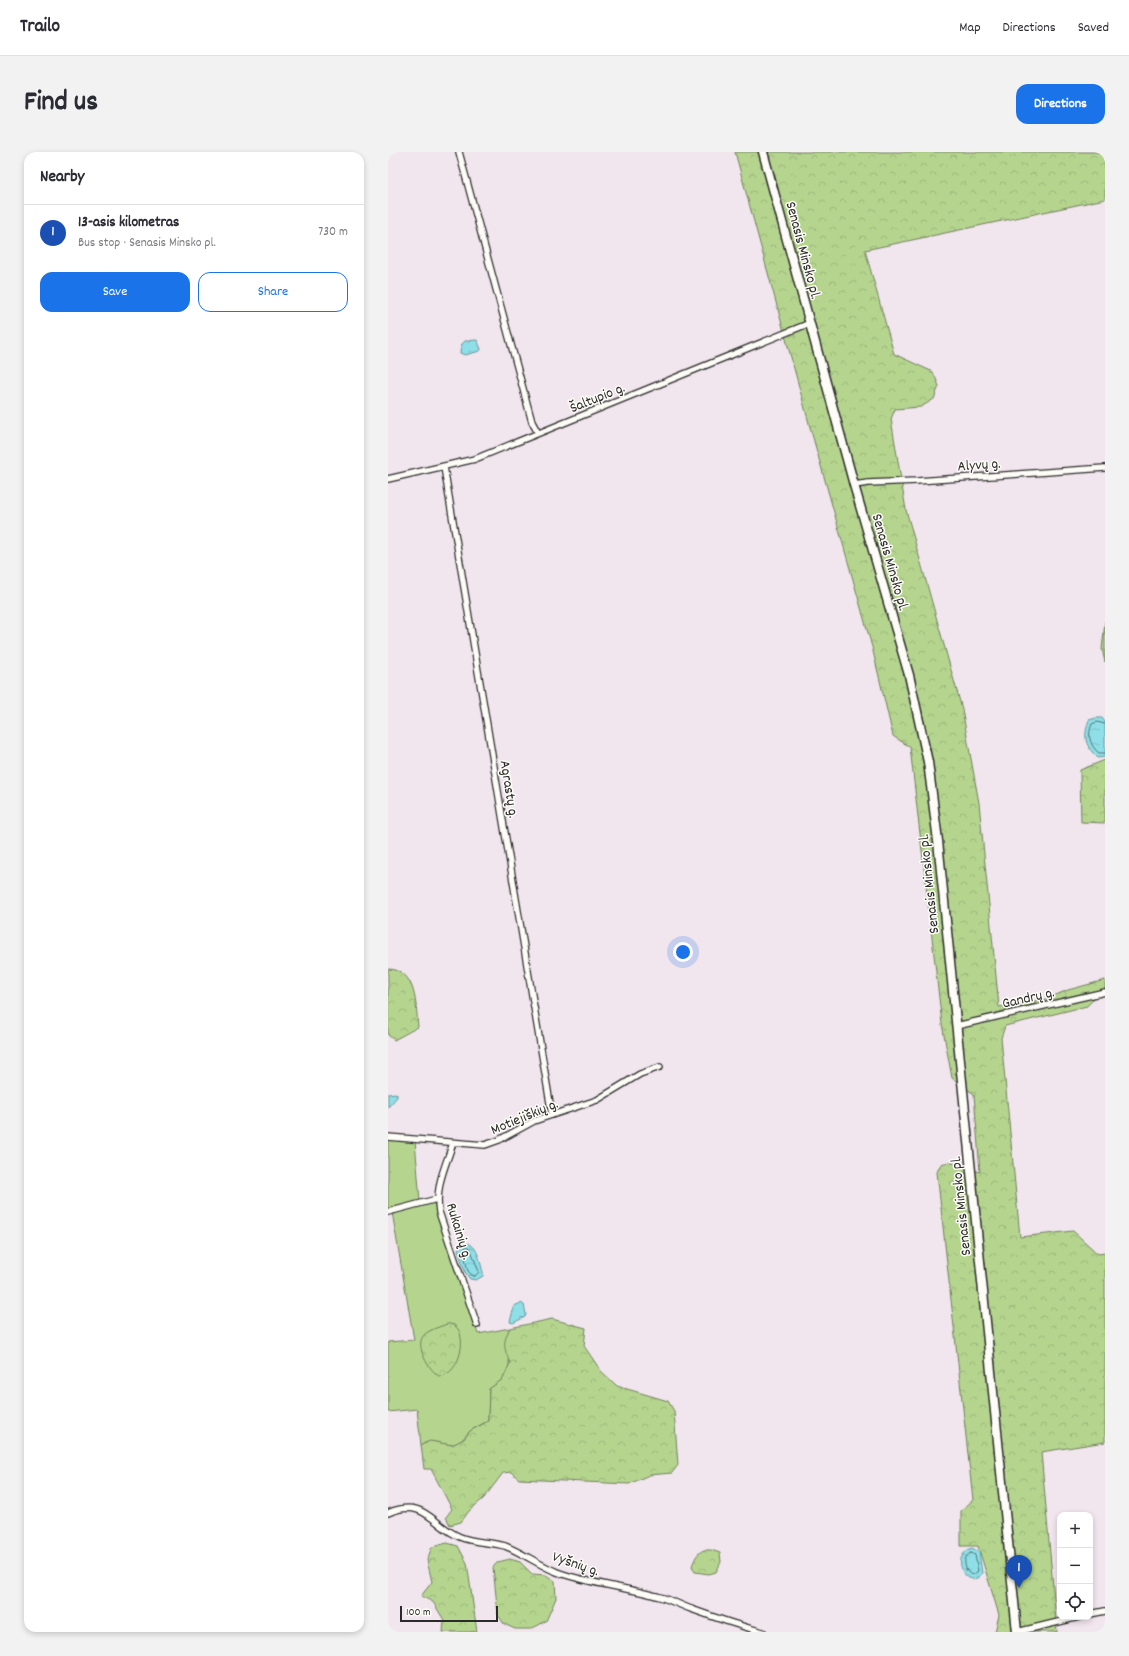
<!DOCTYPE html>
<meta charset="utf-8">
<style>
:root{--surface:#fff;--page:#f2f2f3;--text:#2b2b33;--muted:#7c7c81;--line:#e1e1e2;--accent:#1a73e8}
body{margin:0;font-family:Dekko,sans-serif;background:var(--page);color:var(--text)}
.controls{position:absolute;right:12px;bottom:12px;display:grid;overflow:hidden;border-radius:8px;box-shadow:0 2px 6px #0003}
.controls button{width:36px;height:36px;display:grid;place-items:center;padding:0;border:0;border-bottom:1px solid var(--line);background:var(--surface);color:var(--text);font:20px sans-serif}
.scale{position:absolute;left:12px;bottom:10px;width:98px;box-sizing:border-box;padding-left:4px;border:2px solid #2b2b2b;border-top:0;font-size:11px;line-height:14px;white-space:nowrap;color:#2b2b2b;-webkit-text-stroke:3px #fdfcf7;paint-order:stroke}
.you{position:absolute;left:295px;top:800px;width:14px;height:14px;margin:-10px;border:3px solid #fff;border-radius:50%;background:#1a73e8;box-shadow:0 0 0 6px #1a73e833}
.badge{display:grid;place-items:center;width:26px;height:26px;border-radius:50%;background:var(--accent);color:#fff;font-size:13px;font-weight:700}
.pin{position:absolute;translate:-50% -33px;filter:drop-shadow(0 1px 2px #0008)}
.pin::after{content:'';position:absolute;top:21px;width:14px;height:12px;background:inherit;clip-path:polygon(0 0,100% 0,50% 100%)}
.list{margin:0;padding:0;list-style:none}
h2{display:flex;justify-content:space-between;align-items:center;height:52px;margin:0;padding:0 16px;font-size:17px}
h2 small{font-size:13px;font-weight:400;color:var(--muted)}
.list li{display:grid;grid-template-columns:26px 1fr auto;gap:12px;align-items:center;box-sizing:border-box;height:56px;padding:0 16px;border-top:1px solid var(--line)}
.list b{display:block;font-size:15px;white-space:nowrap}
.list p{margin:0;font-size:13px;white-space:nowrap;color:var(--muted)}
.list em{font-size:13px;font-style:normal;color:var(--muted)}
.actions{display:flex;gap:8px;padding:12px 16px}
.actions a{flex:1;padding:9px 0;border:1px solid var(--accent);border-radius:12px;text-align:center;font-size:14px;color:var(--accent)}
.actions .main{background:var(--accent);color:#fff}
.icon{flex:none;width:22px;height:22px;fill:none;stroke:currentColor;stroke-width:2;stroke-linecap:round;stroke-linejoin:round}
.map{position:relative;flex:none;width:717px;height:1480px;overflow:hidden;border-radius:12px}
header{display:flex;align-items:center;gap:24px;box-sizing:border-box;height:56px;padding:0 20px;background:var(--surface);border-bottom:1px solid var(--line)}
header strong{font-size:19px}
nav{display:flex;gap:22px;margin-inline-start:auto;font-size:14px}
.intro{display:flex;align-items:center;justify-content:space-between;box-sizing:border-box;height:96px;padding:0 24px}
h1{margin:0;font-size:28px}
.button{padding:10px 18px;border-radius:12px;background:var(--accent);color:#fff;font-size:14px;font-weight:700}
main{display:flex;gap:24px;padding:0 24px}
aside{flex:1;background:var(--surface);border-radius:12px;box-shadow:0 2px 6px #0003}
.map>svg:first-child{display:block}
.green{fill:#b5d58e;stroke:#70805c}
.forest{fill:url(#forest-crowns);stroke:#70805c}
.water{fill:url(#water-ripples);stroke:#66979c}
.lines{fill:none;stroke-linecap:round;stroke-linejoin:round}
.shore{stroke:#537376;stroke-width:1}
.street-casing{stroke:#2b2b2b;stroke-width:8}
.secondary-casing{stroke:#2b2b2b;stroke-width:11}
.street{stroke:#fdfcf7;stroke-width:5.5}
.secondary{stroke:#fdfcf7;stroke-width:8}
.labels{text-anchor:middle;stroke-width:3;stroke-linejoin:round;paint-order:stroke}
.street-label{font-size:15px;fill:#2b2b2b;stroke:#fdfcf7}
</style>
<header>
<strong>Trailo</strong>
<nav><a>Map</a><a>Directions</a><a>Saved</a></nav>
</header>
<div class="intro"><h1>Find us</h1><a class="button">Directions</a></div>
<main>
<aside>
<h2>Nearby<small></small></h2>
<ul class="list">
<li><span class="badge" style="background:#1a4fb4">1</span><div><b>13-asis kilometras</b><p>Bus stop · Senasis Minsko pl.</p></div><em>730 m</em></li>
</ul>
<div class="actions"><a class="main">Save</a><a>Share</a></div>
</aside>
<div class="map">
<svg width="717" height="1480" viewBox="0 0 717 1480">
<defs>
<pattern id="forest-crowns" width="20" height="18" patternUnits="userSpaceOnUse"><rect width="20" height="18" fill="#b5d58e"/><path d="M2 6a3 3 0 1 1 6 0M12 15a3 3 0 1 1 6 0" fill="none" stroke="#9cb77b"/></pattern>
<pattern id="water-ripples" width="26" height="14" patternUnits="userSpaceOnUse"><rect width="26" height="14" fill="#8edfe7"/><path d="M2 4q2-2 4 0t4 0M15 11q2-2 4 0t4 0" fill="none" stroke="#7bc0c6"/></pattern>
</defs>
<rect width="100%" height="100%" fill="#f1e5ee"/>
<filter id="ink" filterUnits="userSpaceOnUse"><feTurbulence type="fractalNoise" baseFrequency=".025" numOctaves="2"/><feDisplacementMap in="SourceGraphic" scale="8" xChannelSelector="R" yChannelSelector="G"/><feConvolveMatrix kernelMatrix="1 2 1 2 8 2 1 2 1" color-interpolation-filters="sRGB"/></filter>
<g filter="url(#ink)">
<path class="green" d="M0,987l27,2 5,60 -32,9z
M46,1050l44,132 32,-6c-9,17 8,33 -8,51 -3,4 -9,7 -13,10l-1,32c-6,3 -14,7 -19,11 -5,6 -7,9 -15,12 -9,3 -22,-7 -33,1l-4,-36 -29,3v-70l26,-2 -22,-128z"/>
<path class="forest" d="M347,0h370v47l-240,51 29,104 39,18 6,14 -5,13 -13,8 -26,2 -4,10 15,91 56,199 17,94 20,204 47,-8 22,-9 37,-10v10l-4,1 -14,15 -82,20 -4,12 19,199 53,-6 25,23 7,-1v189l-64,10 16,180h-62l4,-17 -21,-69h-17v-35l12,-11 -36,-328 4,-8 8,-2 31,10 -6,-78 -22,-16 -10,-54 -32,-277 -17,-11 -21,-89 -62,-220z
M717,470v40l-3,-13z
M717,608v63l-24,-1 -1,-52z
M0,817c29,0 28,37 30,58l-24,13 -6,-5z
M164,1167l34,9 -2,18 17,25 16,15 51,15 6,10 4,54 -6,8 -23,2 -20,9 -110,-5 -8,-7 -8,1 -19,25 -15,13 -8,11 -11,3 -4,-8 6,-8 -21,-40h-7l-3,-24 9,-4 22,4 12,-6 6,-8 18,-10 1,-32 14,-10 7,-16c-6,-15 -8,-20 0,-35z
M59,1172c23,-3 17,51 -8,52 -10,-6 -25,-30 -15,-41 6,-6 16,-8 23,-11z
M59,1391l11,3 9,17 10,69h-34l1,-12 -11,-18 -12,-6 11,-14 -5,-22 5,-13z
M316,1398h7l9,3 1,9 -5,10 -7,2 -14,-2 -3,-6c3,-8 5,-13 12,-16z
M122,1407l10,3 12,12 14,1 9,6 1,17 -10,23 -15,8h-16l-11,-5 -6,-9 -5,-48 5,-5z"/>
<path class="water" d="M89,188l4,9 -1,2 -15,4 -5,-2 1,-8 4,-4z
M708,566h6l3,4v35l-7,1c-13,-12 -15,-21 -9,-38z
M7,941l2,1v3l-9,10v-13z
M78,1091c12,1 14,20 17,29v4l-7,4 -6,-1 -5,-7 -7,-23 4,-5z
M133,1151l3,2 2,9 -1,3 -12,6 -3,-1 4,-16z
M584,1396l7,4 3,21c-13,20 -35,-16 -10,-25z"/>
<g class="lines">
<path class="shore" d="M717,572l-8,-2 -5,2c-5,11 -2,22 7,29h6
M80,1095l3,3 8,22 -4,4 -3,-1 -4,-4 -5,-21 1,-2z
M583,1401l4,2 3,16 -4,3 -3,1 -4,-4c-3,-7 -4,-15 4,-18z"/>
<g class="street-casing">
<path id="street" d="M71,0l73,270 6,11
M56,315l108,648
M0,327l87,-20 335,-136
M466,333l14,-2 49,-2 188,-13
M568,874l149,-34
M0,985l97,8 14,-5 35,-19 63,-21 43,-26 20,-7
M65,991c-8,24 -18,43 -14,69l38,113
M0,1060l49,-13
M0,1361c38,-16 44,13 72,24 14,6 31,5 45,9 18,7 34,19 52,26 33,12 69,15 103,25 11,3 22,9 34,13 22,8 46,16 69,22
M702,1462l15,-3
M629,1480l62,-15"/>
</g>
<g class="secondary-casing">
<path id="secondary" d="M375,0l91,333 55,190 19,87 10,79 79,791"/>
</g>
<use href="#street" class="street"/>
<use href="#secondary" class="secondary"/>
</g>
</g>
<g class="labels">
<g class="street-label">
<text transform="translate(416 98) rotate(75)" y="5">Senasis Minsko pl.</text>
<text transform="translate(209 245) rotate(-22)" y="5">Šaltupio g.</text>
<text transform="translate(591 312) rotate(-4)" y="5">Alyvų g.</text>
<text transform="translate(503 410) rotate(74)" y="5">Senasis Minsko pl.</text>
<text transform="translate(122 637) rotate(81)" y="5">Agrastų g.</text>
<text transform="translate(540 732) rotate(-96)" y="5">Senasis Minsko pl.</text>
<text transform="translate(640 845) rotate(-13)" y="5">Gandrų g.</text>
<text transform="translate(136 964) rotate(-23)" y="5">Motiejiškių g.</text>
<text transform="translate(572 1054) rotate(-96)" y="5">Senasis Minsko pl.</text>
<text transform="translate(72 1079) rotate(73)" y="5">Rukainių g.</text>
<text transform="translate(188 1411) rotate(19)" y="5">Vyšnių g.</text>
</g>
</g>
</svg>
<div class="controls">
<button>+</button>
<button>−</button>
<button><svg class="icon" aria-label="locate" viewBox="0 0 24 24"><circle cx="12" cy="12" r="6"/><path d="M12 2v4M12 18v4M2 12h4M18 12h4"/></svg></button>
</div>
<div class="scale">100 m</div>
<div class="you"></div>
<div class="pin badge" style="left:631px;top:1436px;background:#1a4fb4">1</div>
</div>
</main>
